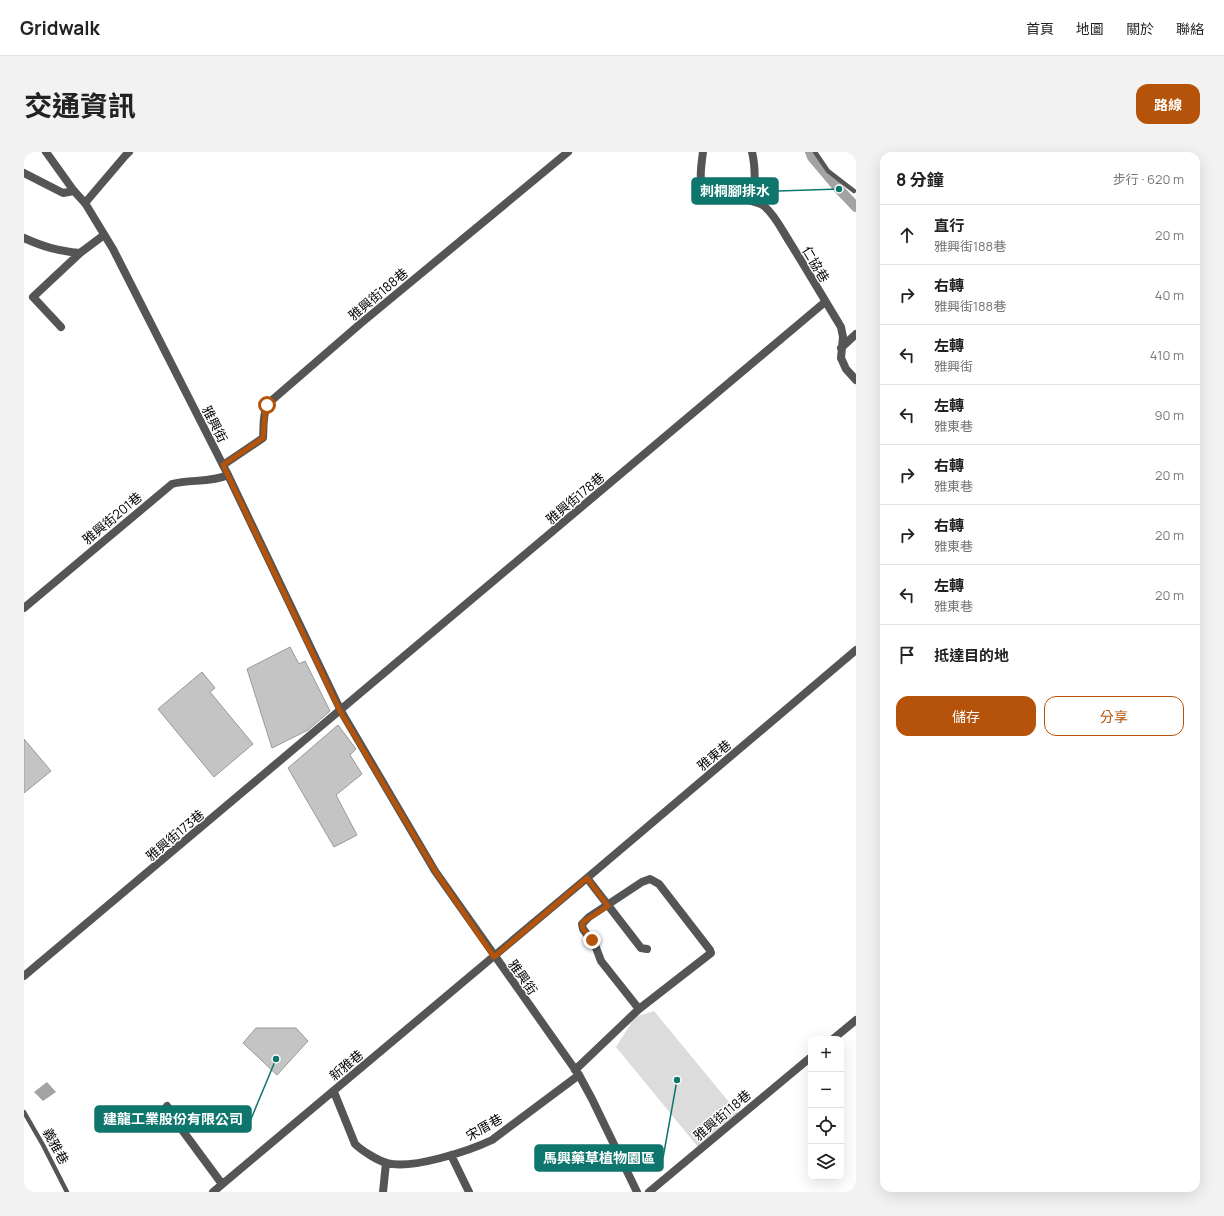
<!DOCTYPE html>
<html lang="zh-TW">
<meta charset="utf-8">
<style>
:root{--surface:#fff;--page:#f2f2f2;--text:#222;--muted:#767676;--line:#e0e0e0;--accent:#b45309}
body{margin:0;font-family:Manrope,"Noto Sans TC",sans-serif;background:var(--page);color:var(--text)}
.controls{position:absolute;right:12px;bottom:12px;display:grid;overflow:hidden;border-radius:8px;box-shadow:0 4px 16px #0002}
.controls button{width:36px;height:36px;display:grid;place-items:center;padding:0;border:0;border-bottom:1px solid var(--line);background:var(--surface);color:var(--text);font:20px sans-serif}
.stop{position:absolute;width:12px;height:12px;margin:-9px;border:3px solid #b45309;border-radius:50%;background:#fff}
.stop.end{background:#b45309;border-color:#fff;box-shadow:0 1px 4px #0008}
.list{margin:0;padding:0;list-style:none}
h2{display:flex;justify-content:space-between;align-items:center;height:52px;margin:0;padding:0 16px;font-size:17px}
h2 small{font-size:13px;font-weight:400;color:var(--muted)}
.list li{display:grid;grid-template-columns:26px 1fr auto;gap:12px;align-items:center;box-sizing:border-box;height:60px;padding:0 16px;border-top:1px solid var(--line)}
.list b{display:block;font-size:15px;white-space:nowrap}
.list p{margin:0;font-size:13px;white-space:nowrap;color:var(--muted)}
.list em{font-size:13px;font-style:normal;color:var(--muted)}
.actions{display:flex;gap:8px;padding:12px 16px}
.actions a{flex:1;padding:9px 0;border:1px solid var(--accent);border-radius:12px;text-align:center;font-size:14px;color:var(--accent)}
.actions .main{background:var(--accent);color:#fff}
.icon{flex:none;width:22px;height:22px;fill:none;stroke:currentColor;stroke-width:2;stroke-linecap:round;stroke-linejoin:round}
.map{position:relative;flex:none;width:832px;height:1040px;overflow:hidden;border-radius:12px}
header{display:flex;align-items:center;gap:24px;box-sizing:border-box;height:56px;padding:0 20px;background:var(--surface);border-bottom:1px solid var(--line)}
header strong{font-size:19px}
nav{display:flex;gap:22px;margin-inline-start:auto;font-size:14px}
.intro{display:flex;align-items:center;justify-content:space-between;box-sizing:border-box;height:96px;padding:0 24px}
h1{margin:0;font-size:28px}
.button{padding:10px 18px;border-radius:12px;background:var(--accent);color:#fff;font-size:14px;font-weight:700}
main{display:flex;gap:24px;padding:0 24px}
aside{flex:1;background:var(--surface);border-radius:12px;box-shadow:0 4px 16px #0002}
.map>svg:first-child{display:block}
.green{fill:#dcdcdc}
.water{fill:#a3a3a3}
.lines{fill:none;stroke-linecap:round;stroke-linejoin:round}
.canal{stroke:#a3a3a3;stroke-width:10}
.building{fill:#c4c4c4;stroke:#999}
.service{stroke:#555;stroke-width:4.5}
.minor{stroke:#555;stroke-width:8}
.tertiary{stroke:#555;stroke-width:8}
.route{stroke:#b45309;stroke-width:5}
.labels{text-anchor:middle;stroke-width:3;stroke-linejoin:round;paint-order:stroke}
.street-label{font-size:13px;fill:#000;stroke:#fff}
.leader{fill:none;stroke:#0f766e;stroke-width:1.5}
.callout-dot{fill:#0f766e;stroke:#fff;stroke-width:1.5}
.callout{fill:#0f766e;stroke:#0f766e;stroke-width:1.5}
.callout-label{font-size:14px;text-anchor:middle;font-weight:bold;fill:#fff}
</style>
<header>
<strong>Gridwalk</strong>
<nav><a>首頁</a><a>地圖</a><a>關於</a><a>聯絡</a></nav>
</header>
<div class="intro"><h1>交通資訊</h1><a class="button">路線</a></div>
<main>
<div class="map">
<svg width="832" height="1040" viewBox="0 0 832 1040">
<rect width="100%" height="100%" fill="#fff"/>
<path class="green" d="M630,859l84,102 -40,34 -82,-100 19,-30z"/>
<path class="water" d="M23,930l9,10 -13,9 -9,-9z"/>
<g class="lines">
<path class="canal" d="M786,0l2,5 27,32 17,18"/>
</g>
<path class="building" d="M266,495l9,17 6,-3 25,50 -22,19 -36,18 -25,-79z
M178,520l13,16 -5,4 43,52 -39,33 -56,-68z
M314,573l18,24 -6,6 12,19 -26,21 21,40 -23,12 -46,-79z
M0,587l27,32 -27,22z
M232,876h40l12,13 -31,34 -34,-32z"/>
<g class="lines">
<path class="service" d="M791,0l13,19 26,20
M0,960l19,33 24,47"/>
<path class="minor" d="M22,0l28,39
M679,0c-1,8 -3,20 -2,27 4,18 51,18 63,27 11,9 18,24 25,35 18,29 35,58 52,86l2,10 -2,21 5,11 10,11
M728,0c4,16 3,33 1,49
M61,51l40,-47 4,-4
M0,86c20,9 34,13 56,15
M37,175l-28,-30 47,-44 24,-18
M817,196l15,-14
M199,313l40,-27c1,-13 -1,-27 8,-37l89,-77 208,-172
M0,456l148,-124c18,-5 38,-1 56,-9
M563,726l54,70 6,1
M0,824l801,-674
M809,887l23,-19
M551,918l64,-61 72,-56 -1,-3 -51,-66 -9,-5 -8,3 -53,35 -7,7 1,5 12,16 6,16 38,48
M310,940l21,52c6,6 23,17 32,19 24,7 82,-12 105,-23l87,-65
M143,954l7,13 48,65
M427,1003l18,37
M189,1040l374,-314 269,-228
M359,1040l3,-29
M625,1040l162,-135"/>
<path class="tertiary" d="M0,21l39,20 11,-2 11,12 28,46 115,226 113,236 94,160 144,204 13,24 45,93"/>
</g>
<g class="lines">
<path class="route" d="M243,253l-2,8 -2,25 -40,27 117,246 95,160 59,86 93,-79 21,28 -25,16 -1,2 1,5 9,11"/>
</g>
<g class="labels">
<g class="street-label">
<text transform="translate(792 112) rotate(59)" y="5">仁協巷</text>
<text transform="translate(354 142) rotate(-40)" y="5">雅興街188巷</text>
<text transform="translate(191 272) rotate(63)" y="5">雅興街</text>
<text transform="translate(551 346) rotate(-40)" y="5">雅興街178巷</text>
<text transform="translate(88 366) rotate(-40)" y="5">雅興街201巷</text>
<text transform="translate(690 603) rotate(-40)" y="5">雅東巷</text>
<text transform="translate(151 683) rotate(-40)" y="5">雅興街173巷</text>
<text transform="translate(499 825) rotate(55)" y="5">雅興街</text>
<text transform="translate(322 913) rotate(-40)" y="5">新雅巷</text>
<text transform="translate(698 963) rotate(-40)" y="5">雅興街118巷</text>
<text transform="translate(460 975) rotate(-30)" y="5">宋厝巷</text>
<text transform="translate(32 994) rotate(62)" y="5">義雅巷</text>
</g>
</g>
<path class="leader" d="M815 37L754 39M252 907L227 967M653 928L639 1006"/>
<g class="callout-dot">
<circle cx="815" cy="37" r="4"/>
<circle cx="252" cy="907" r="4"/>
<circle cx="653" cy="928" r="4"/>
</g>
<g class="callout">
<rect x="668" y="26" width="86" height="26" rx="4"/>
<rect x="71" y="954" width="156" height="26" rx="4"/>
<rect x="511" y="993" width="128" height="26" rx="4"/>
</g>
<g class="callout-label">
<text x="711" y="44">刺桐腳排水</text>
<text x="149" y="972">建龍工業股份有限公司</text>
<text x="575" y="1011">馬興藥草植物園區</text>
</g>
</svg>
<div class="controls">
<button>+</button>
<button>−</button>
<button><svg class="icon" aria-label="locate" viewBox="0 0 24 24"><circle cx="12" cy="12" r="6"/><path d="M12 2v4M12 18v4M2 12h4M18 12h4"/></svg></button>
<button><svg class="icon" aria-label="layers" viewBox="0 0 24 24"><path d="M12 4l9 5-9 5-9-5zM3 14l9 5 9-5"/></svg></button>
</div>
<div class="stop" style="left:243px;top:253px"></div>
<div class="stop end" style="left:568px;top:788px"></div>
</div>
<aside>
<h2>8 分鐘<small>步行 · 620 m</small></h2>
<ul class="list">
<li><svg class="icon" aria-label="ahead" viewBox="0 0 24 24"><path d="M12 20V5M6 11l6-6 6 6"/></svg><div><b>直行</b><p>雅興街188巷</p></div><em>20 m</em></li>
<li><svg class="icon" aria-label="right" viewBox="0 0 24 24"><path d="M7 20v-9h11M14 6l5 5-5 5"/></svg><div><b>右轉</b><p>雅興街188巷</p></div><em>40 m</em></li>
<li><svg class="icon" aria-label="left" viewBox="0 0 24 24"><path d="M17 20v-9H6M10 6l-5 5 5 5"/></svg><div><b>左轉</b><p>雅興街</p></div><em>410 m</em></li>
<li><svg class="icon" aria-label="left" viewBox="0 0 24 24"><path d="M17 20v-9H6M10 6l-5 5 5 5"/></svg><div><b>左轉</b><p>雅東巷</p></div><em>90 m</em></li>
<li><svg class="icon" aria-label="right" viewBox="0 0 24 24"><path d="M7 20v-9h11M14 6l5 5-5 5"/></svg><div><b>右轉</b><p>雅東巷</p></div><em>20 m</em></li>
<li><svg class="icon" aria-label="right" viewBox="0 0 24 24"><path d="M7 20v-9h11M14 6l5 5-5 5"/></svg><div><b>右轉</b><p>雅東巷</p></div><em>20 m</em></li>
<li><svg class="icon" aria-label="left" viewBox="0 0 24 24"><path d="M17 20v-9H6M10 6l-5 5 5 5"/></svg><div><b>左轉</b><p>雅東巷</p></div><em>20 m</em></li>
<li><svg class="icon" aria-label="arrive" viewBox="0 0 24 24"><path d="M6 21V4h12l-3 4 3 4H6"/></svg><div><b>抵達目的地</b></div></li>
</ul>
<div class="actions"><a class="main">儲存</a><a>分享</a></div>
</aside>
</main>
